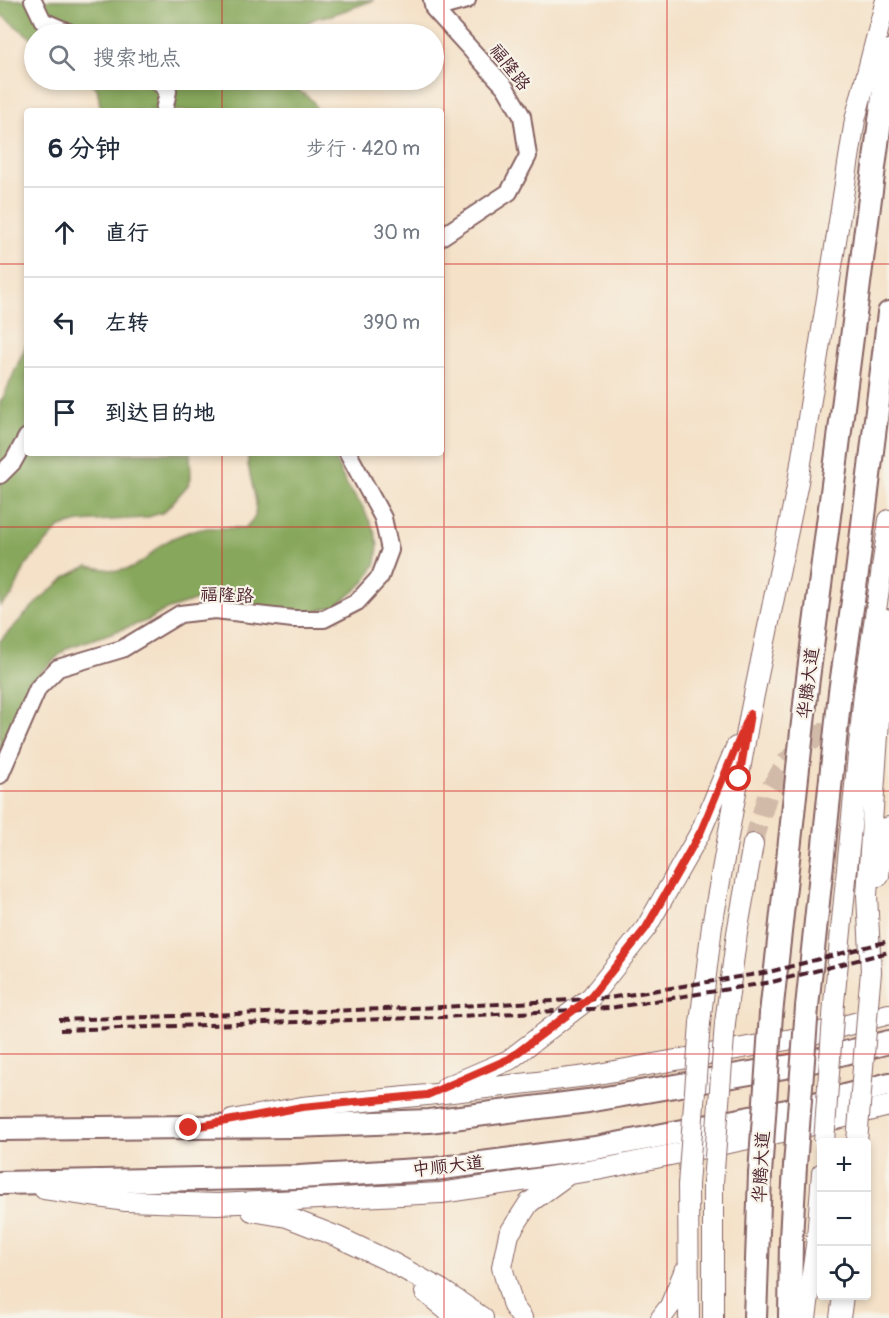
<!DOCTYPE html>
<html lang="zh">
<meta charset="utf-8">
<style>
:root{--surface:#fff;--page:#f6f6f7;--text:#1f2937;--muted:#747a83;--line:#e0e1e3}
body{margin:0;font-family:Pangolin,"LXGW WenKai TC",sans-serif;background:var(--page);color:var(--text)}
.controls{position:absolute;right:18px;bottom:18px;display:grid;overflow:hidden;border-radius:6px;box-shadow:0 3px 9px #0003}
.controls button{width:54px;height:54px;display:grid;place-items:center;padding:0;border:0;border-bottom:2px solid var(--line);background:var(--surface);color:var(--text);font:30px sans-serif}
.stop{position:absolute;width:18px;height:18px;margin:-14px;border:4px solid #d93025;border-radius:50%;background:#fff}
.stop.end{background:#d93025;border-color:#fff;box-shadow:0 2px 6px #0008}
.list{margin:0;padding:0;list-style:none}
h2{display:flex;justify-content:space-between;align-items:center;height:78px;margin:0;padding:0 24px;font-size:26px}
h2 small{font-size:20px;font-weight:400;color:var(--muted)}
.list li{display:grid;grid-template-columns:39px 1fr auto;gap:18px;align-items:center;box-sizing:border-box;height:90px;padding:0 24px;border-top:2px solid var(--line)}
.list b{display:block;font-size:22px;white-space:nowrap}
.list em{font-size:20px;font-style:normal;color:var(--muted)}
.icon{flex:none;width:33px;height:33px;fill:none;stroke:currentColor;stroke-width:2;stroke-linecap:round;stroke-linejoin:round}
.map{position:relative;flex:none;width:889px;height:1318px;overflow:hidden}
.search{position:absolute;background:var(--surface);box-shadow:0 3px 9px #0003;left:24px;top:24px;width:420px;height:66px;display:flex;align-items:center;gap:15px;box-sizing:border-box;padding:0 21px;border-radius:33px;color:var(--muted);font-size:22px}
.panel{position:absolute;background:var(--surface);box-shadow:0 3px 9px #0003;left:24px;top:108px;width:420px;height:348px;border-radius:6px}
.map>svg:first-child{display:block}
.forest{fill:#87a75b;stroke:#686343;stroke-width:1.5}
.lines{fill:none;stroke-linecap:round;stroke-linejoin:round}
.secondary-tunnel{stroke:#d2baa9;stroke-width:20;stroke-dasharray:20 10;stroke-linecap:butt}
.tertiary-casing{stroke:#866362;stroke-width:20}
.secondary-casing{stroke:#866362;stroke-width:22}
.trunk-casing{stroke:#866362;stroke-width:26}
.tertiary{stroke:#fff;stroke-width:16}
.secondary{stroke:#fff;stroke-width:20}
.trunk{stroke:#fff;stroke-width:22}
.rail{stroke:#4a1f2b;stroke-width:4;stroke-dasharray:9 4.5;stroke-linecap:butt}
.secondary-bridge-casing{stroke:#866362;stroke-width:22;stroke-linecap:butt}
.trunk-bridge-casing{stroke:#866362;stroke-width:26;stroke-linecap:butt}
.secondary-bridge{stroke:#fff;stroke-width:20}
.trunk-bridge{stroke:#fff;stroke-width:22}
.route{stroke:#d93025;stroke-width:8}
.grid{fill:none;stroke:#d62828;stroke-width:1.5;stroke-opacity:0.55}
.labels{text-anchor:middle;stroke-width:4.5;stroke-linejoin:round;paint-order:stroke}
.street-label{font-size:18px;fill:#4a1f2b;stroke:#f7f3e8}
</style>
<div class="map">
<svg width="889" height="1318" viewBox="0 0 889 1318">
<rect width="100%" height="100%" fill="#f7f3e8"/>
<filter id="ink" filterUnits="userSpaceOnUse"><feTurbulence type="fractalNoise" baseFrequency=".0167" numOctaves="2"/><feDisplacementMap in="SourceGraphic" scale="12" xChannelSelector="R" yChannelSelector="G"/><feConvolveMatrix kernelMatrix="1 2 1 2 8 2 1 2 1" color-interpolation-filters="sRGB"/></filter>
<filter id="wash" filterUnits="userSpaceOnUse"><feTurbulence type="fractalNoise" baseFrequency=".008" numOctaves="4" result="noise"/><feDisplacementMap in="SourceGraphic" scale="24" xChannelSelector="R" yChannelSelector="G"/><feGaussianBlur stdDeviation="1.35" result="paint"/><feColorMatrix in="noise" values="0 0 0 0 0 0 0 0 0 0 0 0 0 0 0 0 0 1.4 0 .05"/><feComposite in="paint" operator="in"/></filter>
<g filter="url(#wash)">
<rect width="100%" height="100%" fill="#f4e1c8"/>
<path class="forest" d="M0,0h374l-42,15 -16,3 -15,8 -9,8h-258v6l-34,-26z
M86,80h204l6,8 17,13 4,10h-216l-4,-23z
M27,343v110h163l1,25 -3,7 -24,27 -19,6 -66,4 -19,5 -34,38 -14,31 -12,10v-205l3,-3z
M248,453h84l15,33 15,20 12,24 4,15 -2,18 -10,17 -9,9 -21,17 -25,6h-15l-43,-6 -11,-4 -16,-3 -29,1 -34,11 -14,9 -82,28 -40,37 -13,30 -4,20 -10,16v-110l39,-41 29,-24 19,-10 30,5 15,-3 15,-10 12,-12 14,-8 15,-6 19,-4h38l10,-11 1,-15 -8,-37z"/>
</g>
<g filter="url(#ink)">
<g class="lines">
<path class="secondary-tunnel" d="M753,844l15,-51 19,-32 32,-26 33,-17 25,-6"/>
<g class="tertiary-casing">
<path id="tertiary" d="M33,0l10,21 30,13
M432,0l2,9 71,78 17,29 6,40 -19,36 -68,45
M434,9l33,-9
M156,80l12,11 -4,20
M0,475l13,-13 14,-25
M0,775l38,-87 20,-20 64,-19 58,-35 35,-4 78,9h31l33,-17 23,-25 10,-27 -7,-32 -35,-65"/>
</g>
<g class="secondary-casing">
<path id="secondary" d="M879,876l2,-20 8,-29
M869,993l2,-21 -4,-77 19,-276
M834,1003l30,-310 25,-173
M700,1023l12,-97 38,-212 48,-232 57,-362 31,-120
M725,1023l12,-90 16,-89
M446,1087l63,-27 82,-63 55,-69 55,-97 35,-84
M232,1120l70,-13 125,-12 160,-19 211,-38 91,-24
M713,1183v135
M688,1185l1,133
M44,1189l82,12 91,3 224,-11 161,-24 190,-39 97,-24
M252,1211l35,6 51,20 53,25 51,28 41,28
M425,1292l31,26
M522,1318l-9,-12 -11,-39 7,-33 20,-31 37,-27
M661,1318l9,-12 14,-34
M806,1318l11,-80 5,-65
M840,1318l3,-22"/>
</g>
<g class="trunk-casing">
<path id="trunk" d="M807,1007l33,-315 17,-119 32,-260
M771,1014l36,-328 82,-635
M0,1129l294,-3 135,-5 159,-20 208,-36 93,-23
M0,1183l299,-6 136,-8 161,-21 196,-38 97,-26
M755,1318l5,-144
M790,1318l1,-79 4,-73"/>
</g>
<use href="#tertiary" class="tertiary"/>
<use href="#secondary" class="secondary"/>
<use href="#trunk" class="trunk"/>
<path class="rail" d="M59,1020l383,-13 167,-9 160,-26 120,-31
M60,1030l382,-13 168,-9 162,-26 117,-30"/>
<g class="secondary-bridge-casing">
<path id="secondary-bridge" d="M824,1142l10,-139
M857,1142l12,-149
M713,1183l12,-160
M688,1185l12,-162"/>
</g>
<g class="trunk-bridge-casing">
<path id="trunk-bridge" d="M795,1166l12,-159
M760,1174l11,-160"/>
</g>
<use href="#secondary-bridge" class="secondary-bridge"/>
<use href="#trunk-bridge" class="trunk-bridge"/>
</g>
</g>
<g class="lines" filter="url(#ink)">
<path class="route" d="M189,1128l113,-21 125,-12 82,-36 82,-62 55,-69 55,-97 49,-117 -11,65"/>
</g>
<path class="grid" d="M222,0v34M444,0v1318M667,0v1318M222,80v31M0,264h27M441,264h448M222,453v865M0,527h889M0,791h889M0,1054h889"/>
<g class="labels">
<g class="street-label">
<text transform="translate(510 67) rotate(52)" y="6">福隆路</text>
<text transform="translate(227 595) rotate(2)" y="6">福隆路</text>
<text transform="translate(808 683) rotate(-83)" y="6">华腾大道</text>
<text transform="translate(448 1166) rotate(-6)" y="6">中顺大道</text>
<text transform="translate(761 1167) rotate(-87)" y="6">华腾大道</text>
</g>
</g>
</svg>
<div class="controls">
<button>+</button>
<button>−</button>
<button><svg class="icon" aria-label="locate" viewBox="0 0 24 24"><circle cx="12" cy="12" r="6"/><path d="M12 2v4M12 18v4M2 12h4M18 12h4"/></svg></button>
</div>
<div class="stop" style="left:739px;top:779px"></div>
<div class="stop end" style="left:189px;top:1128px"></div>
<div class="search"><svg class="icon" aria-label="search" viewBox="0 0 24 24"><circle cx="10" cy="10" r="6"/><path d="M15 15l6 6"/></svg>搜索地点</div>
<section class="panel">
<h2>6 分钟<small>步行 · 420 m</small></h2>
<ul class="list">
<li><svg class="icon" aria-label="ahead" viewBox="0 0 24 24"><path d="M12 20V5M6 11l6-6 6 6"/></svg><div><b>直行</b></div><em>30 m</em></li>
<li><svg class="icon" aria-label="left" viewBox="0 0 24 24"><path d="M17 20v-9H6M10 6l-5 5 5 5"/></svg><div><b>左转</b></div><em>390 m</em></li>
<li><svg class="icon" aria-label="arrive" viewBox="0 0 24 24"><path d="M6 21V4h12l-3 4 3 4H6"/></svg><div><b>到达目的地</b></div></li>
</ul>
</section>
</div>
